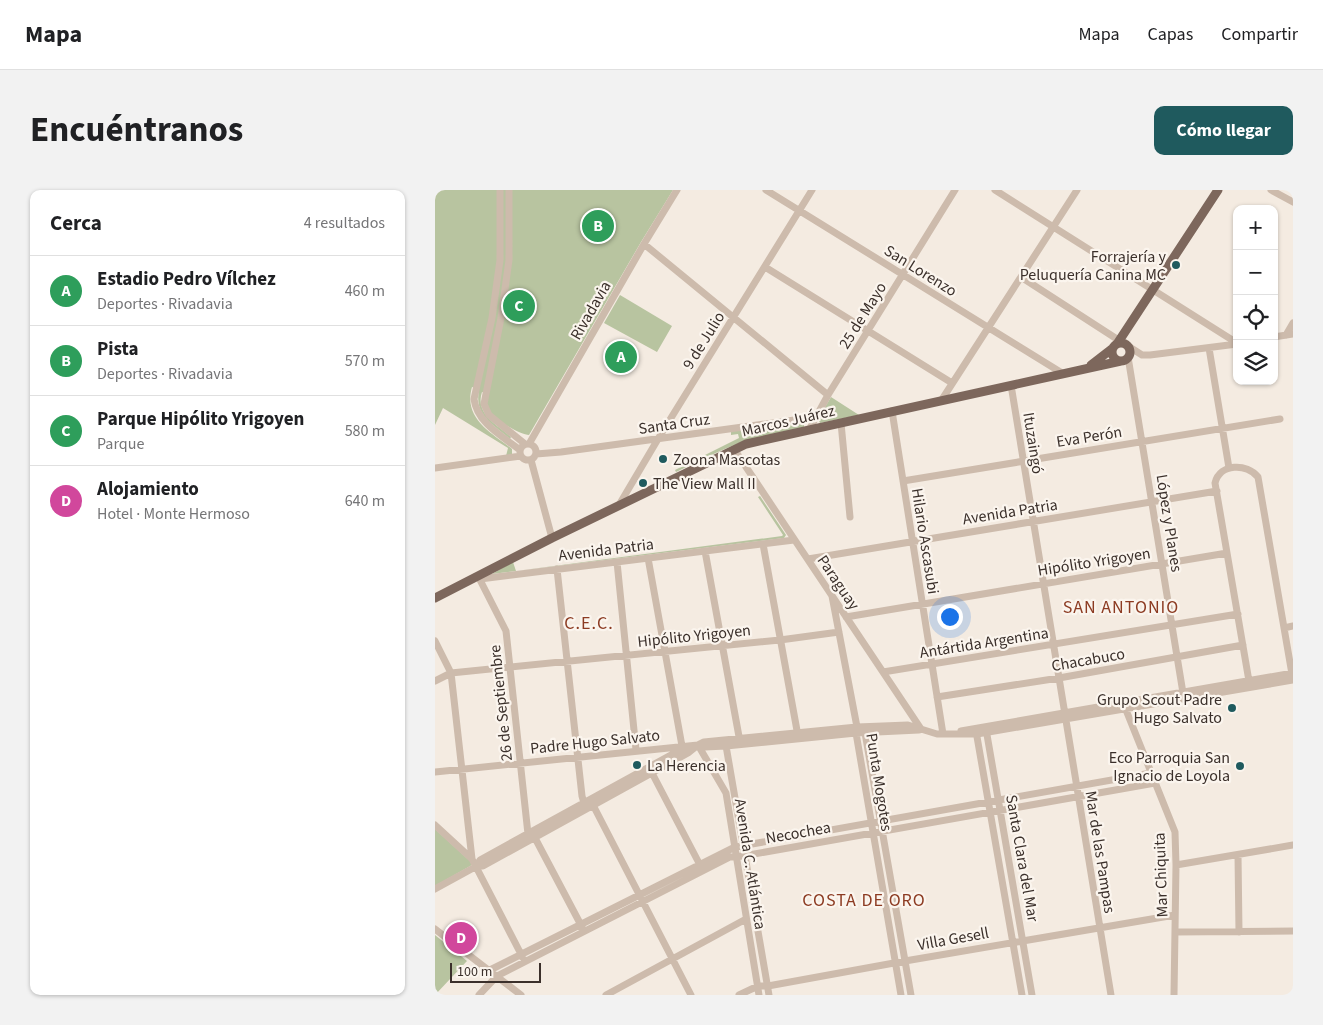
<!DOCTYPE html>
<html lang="es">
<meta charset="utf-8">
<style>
:root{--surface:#fff;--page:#f2f2f2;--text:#202124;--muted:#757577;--line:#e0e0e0;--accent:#1f5a5e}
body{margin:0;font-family:"Source Sans 3",sans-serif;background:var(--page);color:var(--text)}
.controls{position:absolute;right:15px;top:15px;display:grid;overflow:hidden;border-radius:10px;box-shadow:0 1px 4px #0004}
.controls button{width:45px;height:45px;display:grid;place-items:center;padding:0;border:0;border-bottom:1px solid var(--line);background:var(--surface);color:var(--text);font:25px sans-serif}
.scale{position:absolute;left:15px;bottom:12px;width:91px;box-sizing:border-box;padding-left:5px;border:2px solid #3b302b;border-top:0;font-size:14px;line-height:18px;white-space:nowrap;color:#3b302b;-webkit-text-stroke:4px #fbf5ee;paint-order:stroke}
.you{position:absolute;left:514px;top:426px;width:18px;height:18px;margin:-12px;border:4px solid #fff;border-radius:50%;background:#1a73e8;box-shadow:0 0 0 8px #1a73e833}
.badge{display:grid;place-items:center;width:32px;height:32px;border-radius:50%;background:var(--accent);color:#fff;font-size:16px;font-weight:700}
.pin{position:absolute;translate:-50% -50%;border:2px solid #fff;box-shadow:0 1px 5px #0006}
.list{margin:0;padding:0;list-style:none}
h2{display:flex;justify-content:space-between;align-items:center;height:65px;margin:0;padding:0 20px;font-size:21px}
h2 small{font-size:16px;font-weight:400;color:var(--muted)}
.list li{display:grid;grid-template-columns:32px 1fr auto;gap:15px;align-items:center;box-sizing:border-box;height:70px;padding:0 20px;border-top:1px solid var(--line)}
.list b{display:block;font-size:19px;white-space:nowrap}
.list p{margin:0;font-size:16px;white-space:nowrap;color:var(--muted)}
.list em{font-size:16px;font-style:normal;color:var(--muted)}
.icon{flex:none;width:28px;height:28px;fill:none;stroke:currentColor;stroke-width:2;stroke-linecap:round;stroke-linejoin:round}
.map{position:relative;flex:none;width:858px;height:805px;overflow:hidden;border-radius:10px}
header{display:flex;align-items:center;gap:30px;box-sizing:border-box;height:70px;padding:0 25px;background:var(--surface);border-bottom:1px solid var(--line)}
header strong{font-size:24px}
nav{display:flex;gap:28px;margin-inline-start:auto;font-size:18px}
.intro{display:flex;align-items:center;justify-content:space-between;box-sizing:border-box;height:120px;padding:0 30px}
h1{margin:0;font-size:35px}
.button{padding:12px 22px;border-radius:10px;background:var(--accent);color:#fff;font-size:18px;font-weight:700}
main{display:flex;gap:30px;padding:0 30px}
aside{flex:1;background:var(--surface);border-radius:10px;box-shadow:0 1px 4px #0004}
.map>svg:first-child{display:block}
.green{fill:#b8c4a0}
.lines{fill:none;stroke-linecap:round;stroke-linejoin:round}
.minor{stroke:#cdbbac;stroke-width:7}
.major{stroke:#7d675c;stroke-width:9}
.poi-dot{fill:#1f5a5e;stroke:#fbf5ee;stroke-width:2}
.labels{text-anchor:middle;stroke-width:4.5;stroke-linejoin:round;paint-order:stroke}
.poi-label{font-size:16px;fill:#3b302b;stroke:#fbf5ee;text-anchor:end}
.street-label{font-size:16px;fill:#3b302b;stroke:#fbf5ee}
.neighbourhood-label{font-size:18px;letter-spacing:1px;fill:#8c3b22;stroke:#fbf5ee}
</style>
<header>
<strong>Mapa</strong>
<nav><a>Mapa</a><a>Capas</a><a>Compartir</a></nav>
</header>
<div class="intro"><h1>Encuéntranos</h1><a class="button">Cómo llegar</a></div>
<main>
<aside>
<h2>Cerca<small>4 resultados</small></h2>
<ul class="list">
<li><span class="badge" style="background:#2e9e5b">A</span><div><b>Estadio Pedro Vílchez</b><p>Deportes · Rivadavia</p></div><em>460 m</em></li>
<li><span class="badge" style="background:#2e9e5b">B</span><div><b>Pista</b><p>Deportes · Rivadavia</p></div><em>570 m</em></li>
<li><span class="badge" style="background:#2e9e5b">C</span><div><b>Parque Hipólito Yrigoyen</b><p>Parque</p></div><em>580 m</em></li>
<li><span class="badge" style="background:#d1479c">D</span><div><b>Alojamiento</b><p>Hotel · Monte Hermoso</p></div><em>640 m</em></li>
</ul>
</aside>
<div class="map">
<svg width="858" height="805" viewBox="0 0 858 805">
<rect width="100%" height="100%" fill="#f4ebe1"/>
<path class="green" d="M0,0h238l-32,52 -112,193c-9,0 -38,-17 -42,-28 -1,-4 1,-9 1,-13l-6,-2c-7,22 14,32 29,45l-1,2c-17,-15 -36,-23 -31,-49l-7,-3c-9,32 19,45 40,62v5l-6,2 2,-8 -65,-40 -8,17z
M185,105l52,31 -15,26 -53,-29z
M396,207l28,18 -39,8 -2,-4z
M364,232l5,3v2l-58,13 -26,11 -44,21 -1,-2 64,-32 -1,-4 -7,1v-4z
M325,306l26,39 -2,3 -292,36 21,-12 3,9 266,-35 1,-1 -25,-38z
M0,639l36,33 1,3 -37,21z
M0,745l32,26 -32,34z"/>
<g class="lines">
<path class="minor" d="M65,0v70l-8,58 -18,81c3,24 28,37 46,51
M74,0v70l-8,58 -17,86 5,11 36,29
M331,0l296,183
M560,0l242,153
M836,0l22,12
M209,54l184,151
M330,77l187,116
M586,87l99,64
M851,145l7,-12
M839,147l19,-3
M693,156l14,9h8l87,-11
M774,158l20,120
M693,167l55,336
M576,195l100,610
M506,211l136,-211
M457,221l51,323
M406,233l9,94
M374,240l19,-35 127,-205
M85 262a8 8 0 1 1 16 0a8 8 0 1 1-16 0Z
M94,254l115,-200 33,-54
M299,259l187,280
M101,264l25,-2 255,-35
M96,270l21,78
M0,278l86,-12
M468,291l377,-62
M184,315l39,-66 154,-249
M328,354l35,192
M270,361l35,191
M213,368l34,188 3,3
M373,369l409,-68
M182,372l19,188
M122,379l25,227 2,7 9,2 98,190
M43,386l28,55 22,203 7,4 47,89
M45,389l314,-39
M397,406l25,131 -1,6 45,262
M411,427l381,-64
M849,438l9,-2
M0,451l16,32 21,186
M448,482l355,-58
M0,491l16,-8 329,-33 59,-8
M815,497l-35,-204c5,-20 32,-20 43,-6l35,203
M502,507l122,-19 184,-33
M689,515l51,127 1,33 -2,130
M422,537l8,6 46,262
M551,539l46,266
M526,541l332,-58
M541,541l46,264
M290,550l44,255
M263,555l28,48 33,202
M263,555l7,2 21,-1 130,-13 63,-3
M0,582l263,-27 6,-3 153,-15 51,-2 29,9h40l316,-54
M217,583l48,92
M0,635l37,34 51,99
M803,665l1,77
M741,675l117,-20
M42,676l3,-6 200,-110 2,-4
M0,699l42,-23h6l205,-113 10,-8
M0,739l86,66
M740,742l118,-1
M55,780l245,-123 416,-74
M44,805l18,-19 233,-119 13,-1 412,-73
M171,805l140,-76
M304,805l19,-9h10l137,-25 270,-46"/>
<path class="major" d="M677 162a9 9 0 1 1 18 0a9 9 0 1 1-18 0Z
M682,154l101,-154
M656,175l22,-17
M0,408l117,-60 194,-94 375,-83"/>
</g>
<g class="poi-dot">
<circle cx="741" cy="75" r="5"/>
<circle cx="228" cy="269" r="5"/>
<circle cx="208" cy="293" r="5"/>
<circle cx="797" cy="518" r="5"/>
<circle cx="202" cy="575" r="5"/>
<circle cx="805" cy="576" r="5"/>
</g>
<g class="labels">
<g class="poi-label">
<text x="731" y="72">Forrajería y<tspan x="731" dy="18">Peluquería Canina MC</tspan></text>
<text x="238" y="275" text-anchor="start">Zoona Mascotas</text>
<text x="218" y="299" text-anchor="start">The View Mall II</text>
<text x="787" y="515">Grupo Scout Padre<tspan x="787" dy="18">Hugo Salvato</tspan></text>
<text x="795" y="573">Eco Parroquia San<tspan x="795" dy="18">Ignacio de Loyola</tspan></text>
<text x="212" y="581" text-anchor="start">La Herencia</text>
</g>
<g class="street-label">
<text transform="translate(486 80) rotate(32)" y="6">San Lorenzo</text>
<text transform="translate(155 120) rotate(-60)" y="6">Rivadavia</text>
<text transform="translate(427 125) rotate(-58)" y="6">25 de Mayo</text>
<text transform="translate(268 150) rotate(-58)" y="6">9 de Julio</text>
<text transform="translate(353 230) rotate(-13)" y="6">Marcos Juárez</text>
<text transform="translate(239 233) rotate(-8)" y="6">Santa Cruz</text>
<text transform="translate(654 246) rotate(-9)" y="6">Eva Perón</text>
<text transform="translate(599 253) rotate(81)" y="6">Ituzaingó</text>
<text transform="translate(575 321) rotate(-9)" y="6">Avenida Patria</text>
<text transform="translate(735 333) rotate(81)" y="6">López y Planes</text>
<text transform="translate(491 351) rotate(81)" y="6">Hilario Ascasubi</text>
<text transform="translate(171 359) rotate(-7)" y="6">Avenida Patria</text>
<text transform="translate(659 371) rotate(-9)" y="6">Hipólito Yrigoyen</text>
<text transform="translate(404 392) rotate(56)" y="6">Paraguay</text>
<text transform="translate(259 445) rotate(-6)" y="6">Hipólito Yrigoyen</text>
<text transform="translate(549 452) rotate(-9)" y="6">Antártida Argentina</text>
<text transform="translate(653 469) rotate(-10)" y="6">Chacabuco</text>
<text transform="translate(65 513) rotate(-96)" y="6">26 de Septiembre</text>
<text transform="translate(160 551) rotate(-6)" y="6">Padre Hugo Salvato</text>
<text transform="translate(445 592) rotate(81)" y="6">Punta Mogotes</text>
<text transform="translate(363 642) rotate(-10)" y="6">Necochea</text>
<text transform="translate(666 662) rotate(81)" y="6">Mar de las Pampas</text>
<text transform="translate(588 668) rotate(80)" y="6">Santa Clara del Mar</text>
<text transform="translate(316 674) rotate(81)" y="6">Avenida C. Atlántica</text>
<text transform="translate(725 685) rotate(-92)" y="6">Mar Chiquita</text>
<text transform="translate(518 748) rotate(-10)" y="6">Villa Gesell</text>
</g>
<g class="neighbourhood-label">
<text x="686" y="423">SAN ANTONIO</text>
<text x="154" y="439">C.E.C.</text>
<text x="429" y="716">COSTA DE ORO</text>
</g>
</g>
</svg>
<div class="controls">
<button>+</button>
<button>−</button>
<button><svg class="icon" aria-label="locate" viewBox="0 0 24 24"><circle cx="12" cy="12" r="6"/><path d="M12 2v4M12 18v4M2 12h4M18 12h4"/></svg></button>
<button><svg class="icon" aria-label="layers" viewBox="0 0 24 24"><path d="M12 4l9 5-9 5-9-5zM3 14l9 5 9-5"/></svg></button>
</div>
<div class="scale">100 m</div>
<div class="you"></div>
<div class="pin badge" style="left:186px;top:167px;background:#2e9e5b">A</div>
<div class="pin badge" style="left:163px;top:36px;background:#2e9e5b">B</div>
<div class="pin badge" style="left:84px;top:116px;background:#2e9e5b">C</div>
<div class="pin badge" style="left:26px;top:748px;background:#d1479c">D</div>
</div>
</main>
